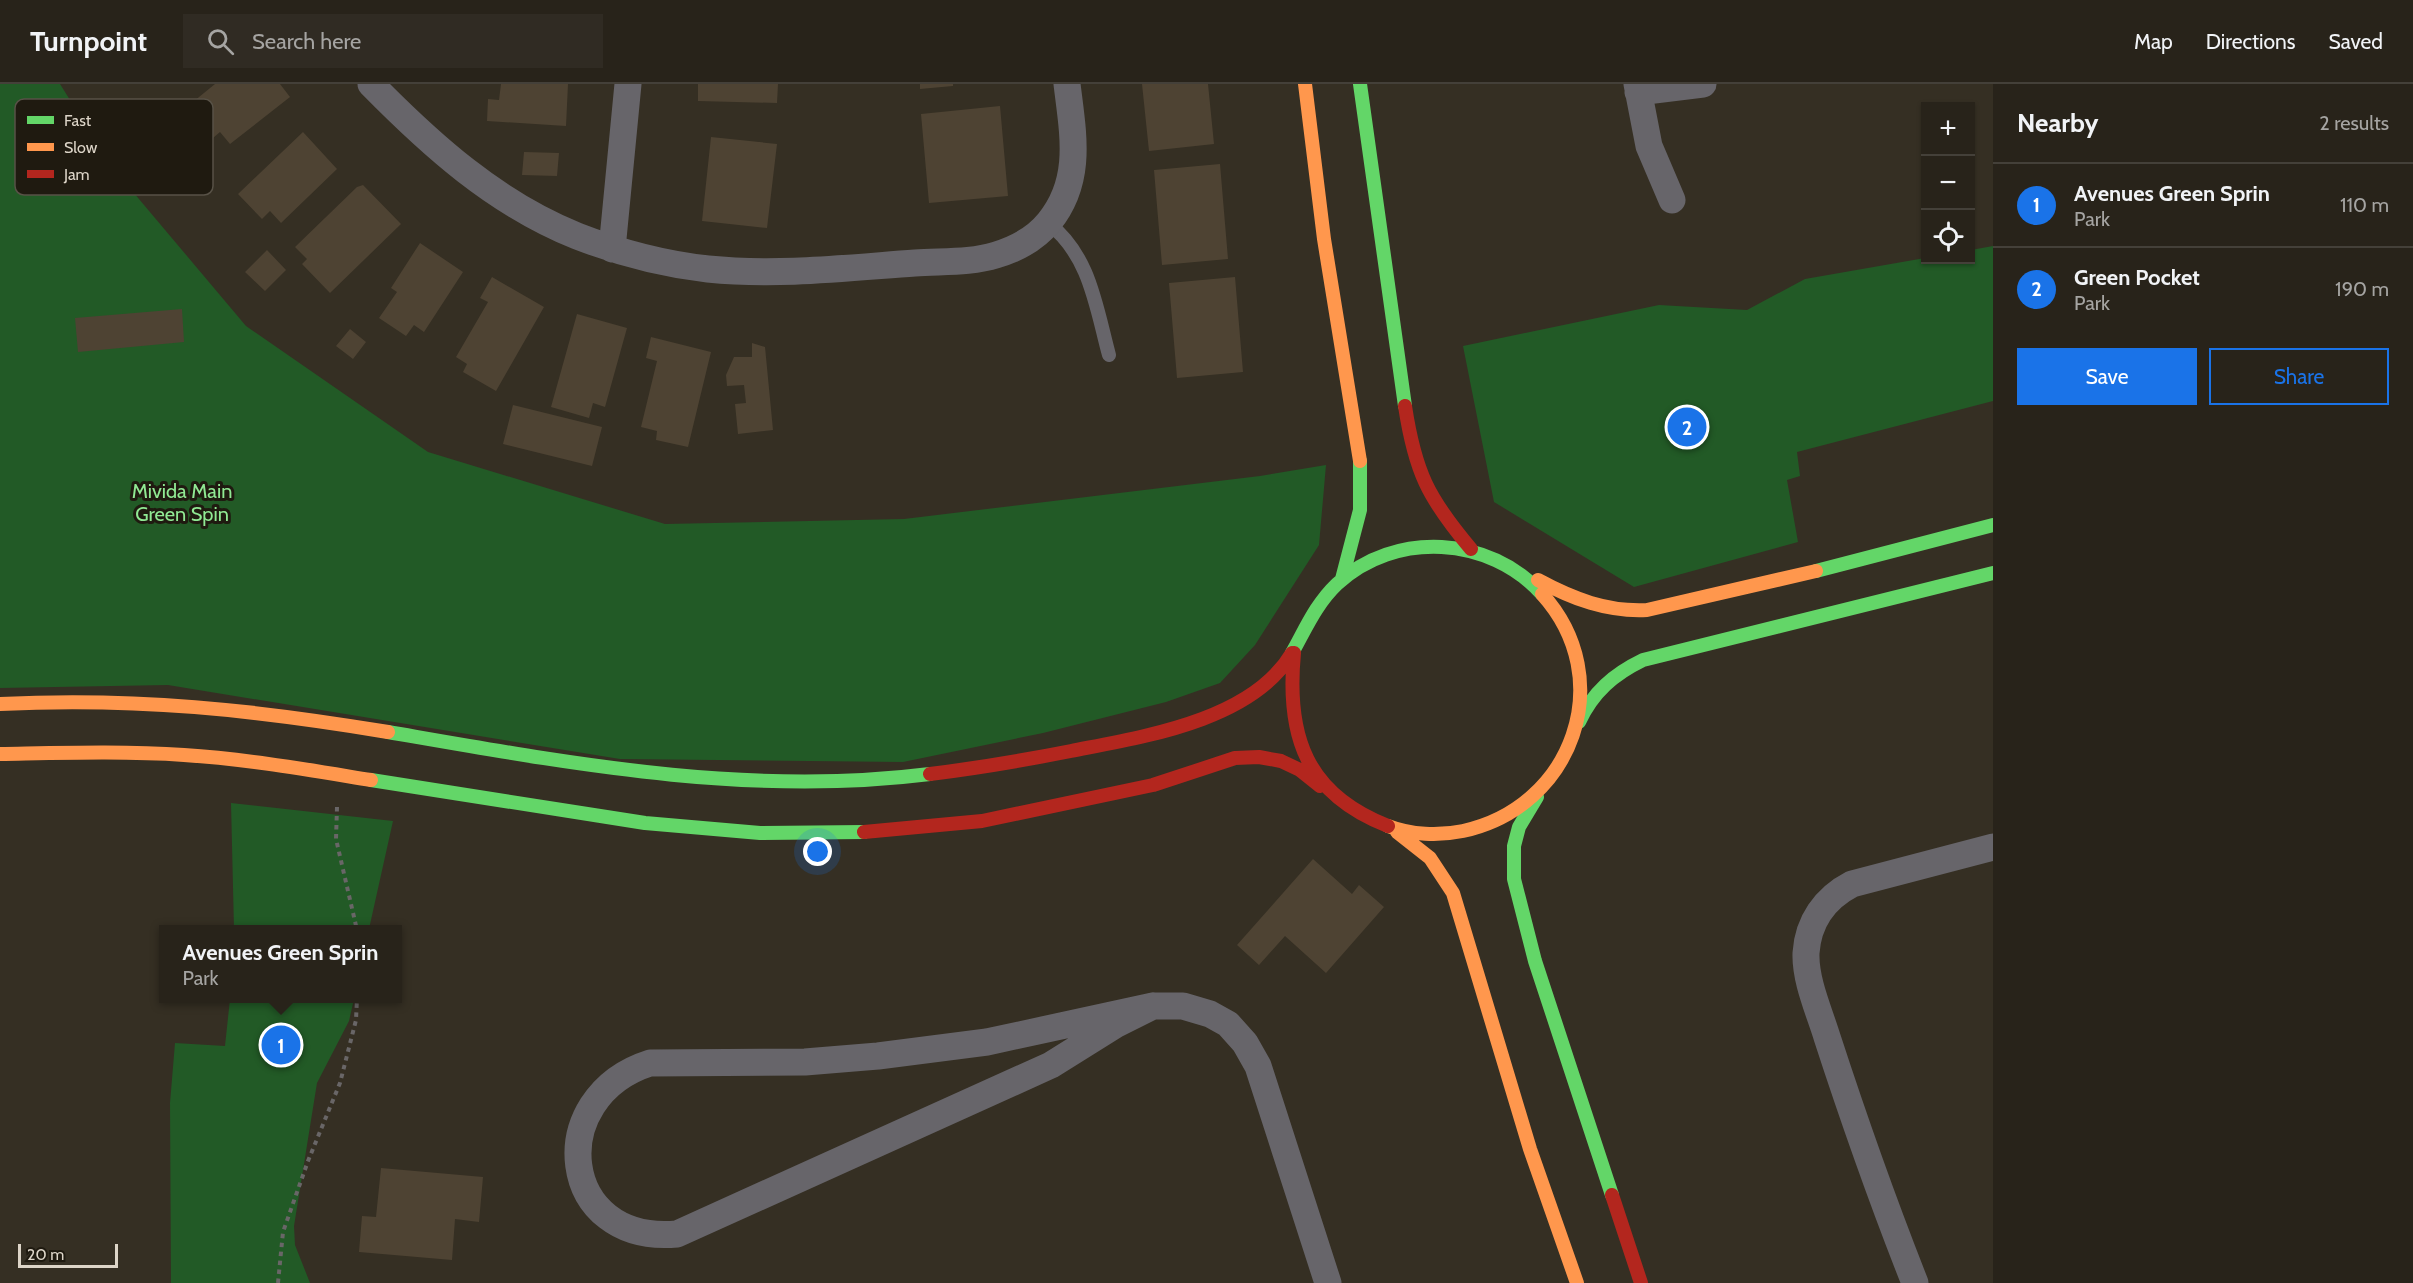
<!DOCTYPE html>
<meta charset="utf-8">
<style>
:root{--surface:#28231a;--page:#302b23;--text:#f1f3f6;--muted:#a5a4a2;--line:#444039;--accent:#1a73e8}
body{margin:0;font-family:Cabin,sans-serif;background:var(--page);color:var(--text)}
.controls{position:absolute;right:18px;top:18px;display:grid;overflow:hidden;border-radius:0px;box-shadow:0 2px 4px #0004}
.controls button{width:54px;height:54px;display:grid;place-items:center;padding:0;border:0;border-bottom:2px solid var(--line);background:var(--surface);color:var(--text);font:30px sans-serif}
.scale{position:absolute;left:18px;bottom:15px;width:100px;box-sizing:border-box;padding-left:6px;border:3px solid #ddd5c8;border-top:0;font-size:16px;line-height:21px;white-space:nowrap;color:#ddd5c8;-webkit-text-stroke:4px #1f1a10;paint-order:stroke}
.you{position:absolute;left:818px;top:768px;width:21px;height:21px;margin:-15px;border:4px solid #fff;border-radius:50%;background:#1a73e8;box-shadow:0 0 0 9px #1a73e833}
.badge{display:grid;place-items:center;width:39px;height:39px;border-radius:50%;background:var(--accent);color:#fff;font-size:20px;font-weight:700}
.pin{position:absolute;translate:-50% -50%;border:3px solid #fff;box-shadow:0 2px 6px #0006}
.popup{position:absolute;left:159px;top:841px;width:243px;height:78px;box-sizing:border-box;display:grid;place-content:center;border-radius:0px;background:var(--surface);filter:drop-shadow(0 2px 4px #0005);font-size:20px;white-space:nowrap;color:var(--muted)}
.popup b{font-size:22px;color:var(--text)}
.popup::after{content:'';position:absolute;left:50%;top:100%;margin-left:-12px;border:12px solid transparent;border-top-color:var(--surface)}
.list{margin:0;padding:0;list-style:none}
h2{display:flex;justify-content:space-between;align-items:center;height:78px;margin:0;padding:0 24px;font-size:26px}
h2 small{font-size:20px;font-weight:400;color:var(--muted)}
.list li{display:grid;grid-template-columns:39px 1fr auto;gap:18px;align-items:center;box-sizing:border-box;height:84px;padding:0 24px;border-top:2px solid var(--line)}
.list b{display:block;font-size:22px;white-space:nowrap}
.list p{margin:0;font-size:20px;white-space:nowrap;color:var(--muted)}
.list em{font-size:20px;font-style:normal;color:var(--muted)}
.actions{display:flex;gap:12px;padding:18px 24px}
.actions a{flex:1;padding:14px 0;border:2px solid var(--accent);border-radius:0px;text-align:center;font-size:21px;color:var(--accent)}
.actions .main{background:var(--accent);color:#fff}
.icon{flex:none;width:33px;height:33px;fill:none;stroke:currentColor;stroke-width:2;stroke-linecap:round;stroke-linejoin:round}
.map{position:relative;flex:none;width:1993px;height:1199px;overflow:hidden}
header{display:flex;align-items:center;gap:36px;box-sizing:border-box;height:84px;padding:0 30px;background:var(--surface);border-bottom:2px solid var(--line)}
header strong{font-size:28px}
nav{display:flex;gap:33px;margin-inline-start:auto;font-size:21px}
.search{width:420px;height:54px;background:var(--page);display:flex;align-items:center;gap:15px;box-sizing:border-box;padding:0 21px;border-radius:0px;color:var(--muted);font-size:22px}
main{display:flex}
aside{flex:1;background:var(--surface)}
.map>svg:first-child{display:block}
.green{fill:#225a26}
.building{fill:#4e4333}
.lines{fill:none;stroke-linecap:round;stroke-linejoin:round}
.path{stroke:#696667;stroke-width:4;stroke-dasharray:4.5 4.5;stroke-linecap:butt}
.lane{stroke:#67656a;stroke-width:14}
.street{stroke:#67656a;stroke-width:27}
.fast{stroke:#63d668;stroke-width:14}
.slow{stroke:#ff974d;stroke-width:14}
.jam{stroke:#b3261e;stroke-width:14}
.labels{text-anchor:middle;stroke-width:6;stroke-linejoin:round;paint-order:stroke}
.park-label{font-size:20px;fill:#90e993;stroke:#1f1a10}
.key{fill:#1f1a10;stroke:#585247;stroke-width:1.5}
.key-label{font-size:16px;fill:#ddd5c8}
</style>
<header>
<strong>Turnpoint</strong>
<div class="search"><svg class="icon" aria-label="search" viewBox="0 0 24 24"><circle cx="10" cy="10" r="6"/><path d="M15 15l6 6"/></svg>Search here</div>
<nav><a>Map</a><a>Directions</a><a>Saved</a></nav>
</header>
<main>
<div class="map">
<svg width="1993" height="1199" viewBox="0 0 1993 1199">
<rect width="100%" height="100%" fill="#352f23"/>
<path class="green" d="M0,0h60l52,83 134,159 182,126 237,72 239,-5 356,-43 66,-11 -7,80 -64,100 -35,38 -54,19 -123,31 -140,29 -283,-3 -452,-74 -168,3z
M1993,162v155l-196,51 3,24 -13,4 11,62 -164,45 -140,-85 -31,-156 196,-41 88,5 58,-31 120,-21 45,2 1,-10z
M231,719l162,18 -24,108h-135z
M230,915h124l-5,22 -32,62 -23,143 1,19 15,38h-139l-1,-180 5,-60 50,3z"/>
<path class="building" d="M215,0h65l10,13 -60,47 -10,-12 -7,6 -25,-32z
M501,0h67l-2,42 -79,-5 1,-22 11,1z
M698,0h80l-1,19 -79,-2z
M920,0h33v2l-33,3z
M1142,0h66l6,60 -65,7z
M1000,22l8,90 -79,7 -8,-89z
M303,48l34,37 -56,54 -11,-12 -8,8 -24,-25z
M711,53l66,7 -10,84 -65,-7z
M524,68l35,1 -2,23 -35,-1z
M1220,80l8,95 -66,6 -8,-95z
M363,101l38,39 -71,69 -28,-29 5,-5 -12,-12 62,-60z
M420,159l43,29 -39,60 -10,-7 -8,11 -27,-18 18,-26 -6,-4z
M267,166l19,20 -21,21 -20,-19z
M492,193l52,30 -48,84 -33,-19 4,-8 -11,-7 32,-55 -8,-4z
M1235,193l8,95 -66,6 -8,-95z
M182,225l2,33 -106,10 -3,-34z
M577,230l50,14 -22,79 -12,-4 -4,15 -38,-11z
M350,245l16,13 -13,17 -17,-13z
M651,253l60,15 -23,95 -32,-7 1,-9 -16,-4 16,-66 -11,-3z
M752,259l13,4 8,83 -35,4 -3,-30 11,-1 -2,-18 -17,1 -1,-11 8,-18h18z
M513,321l89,22 -10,39 -89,-22z
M1313,775l39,35 7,-9 25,22 -58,66 -41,-37 -26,29 -22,-20z
M381,1084l102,9 -4,45 -24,-3 -3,41 -93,-8 3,-36 14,1z"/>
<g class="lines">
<path class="path" d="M337,723l-1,32 21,91
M278,1199l5,-51 25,-71 32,-78 16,-63 1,-22"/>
<path class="lane" d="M1048,139c42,32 48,84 61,132"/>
<path class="street" d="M371,0c60,61 124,119 206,152 41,16 86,28 131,33 69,7 138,-1 207,-6 26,-2 56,0 81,-8 20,-6 40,-17 53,-33 34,-42 24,-88 18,-138
M1637,0l12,62 23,54
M1638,8l65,-8
M612,165l16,-165
M1153,922l-38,19 -64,40 -374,169c-119,11 -134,-137 -27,-171l155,-1 73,-6 109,-14 166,-36h30l27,8 18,10 17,19 13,23 70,217
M1915,1199c-32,-81 -61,-163 -88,-246 -8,-26 -22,-57 -21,-84 2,-31 19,-55 46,-69l141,-37"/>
<path class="fast" d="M1360,0l45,322
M1816,487l177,-46
M1342,495l18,-69v-49
M1292,569c14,-25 24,-49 45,-69 58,-54 153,-48 205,10
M1579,638c14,-30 35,-48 64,-62l350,-87
M388,648c180,31 359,65 542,42
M371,696l274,43 115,10 104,-1
M1537,713l-18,30 -5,19v33l21,82 77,234"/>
<path class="slow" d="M1305,0l19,155 36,222
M1538,496c35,19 69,32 109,30l169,-39
M0,620c134,-7 256,6 388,28
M0,670c61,-1 123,-3 184,1 63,4 125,15 187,25
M1388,742c23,9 51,10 75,5 110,-24 156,-152 79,-237
M1397,748l33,26 23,35 77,256 47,134"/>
<path class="jam" d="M1405,322c10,66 23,92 66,143
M1294,569c-8,83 12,141 94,173
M930,690c48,-6 95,-14 141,-23 71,-14 181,-30 221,-98
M864,748l118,-11 171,-36 82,-27 24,-1 22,4 19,9 20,16
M1612,1111l29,88"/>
</g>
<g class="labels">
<g class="park-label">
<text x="182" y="414">Mivida Main<tspan x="182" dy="23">Green Spin</tspan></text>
</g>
</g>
<rect x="15" y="15" width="198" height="96" rx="9" class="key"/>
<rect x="27" y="32" width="27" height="8" fill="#63d668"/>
<rect x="27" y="59" width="27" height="8" fill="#ff974d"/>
<rect x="27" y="86" width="27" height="8" fill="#b3261e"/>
<g class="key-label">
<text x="64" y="42">Fast</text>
<text x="64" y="69">Slow</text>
<text x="64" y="96">Jam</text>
</g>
</svg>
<div class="controls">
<button>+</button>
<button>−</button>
<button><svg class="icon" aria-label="locate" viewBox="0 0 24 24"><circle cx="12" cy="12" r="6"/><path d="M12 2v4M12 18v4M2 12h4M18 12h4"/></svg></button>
</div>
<div class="scale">20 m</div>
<div class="you"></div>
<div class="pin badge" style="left:281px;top:961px">1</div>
<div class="popup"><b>Avenues Green Sprin</b>Park</div>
<div class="pin badge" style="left:1687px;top:343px">2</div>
</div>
<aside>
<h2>Nearby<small>2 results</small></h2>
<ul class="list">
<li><span class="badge">1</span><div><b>Avenues Green Sprin</b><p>Park</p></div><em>110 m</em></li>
<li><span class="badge">2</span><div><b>Green Pocket</b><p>Park</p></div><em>190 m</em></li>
</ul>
<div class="actions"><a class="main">Save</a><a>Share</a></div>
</aside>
</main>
